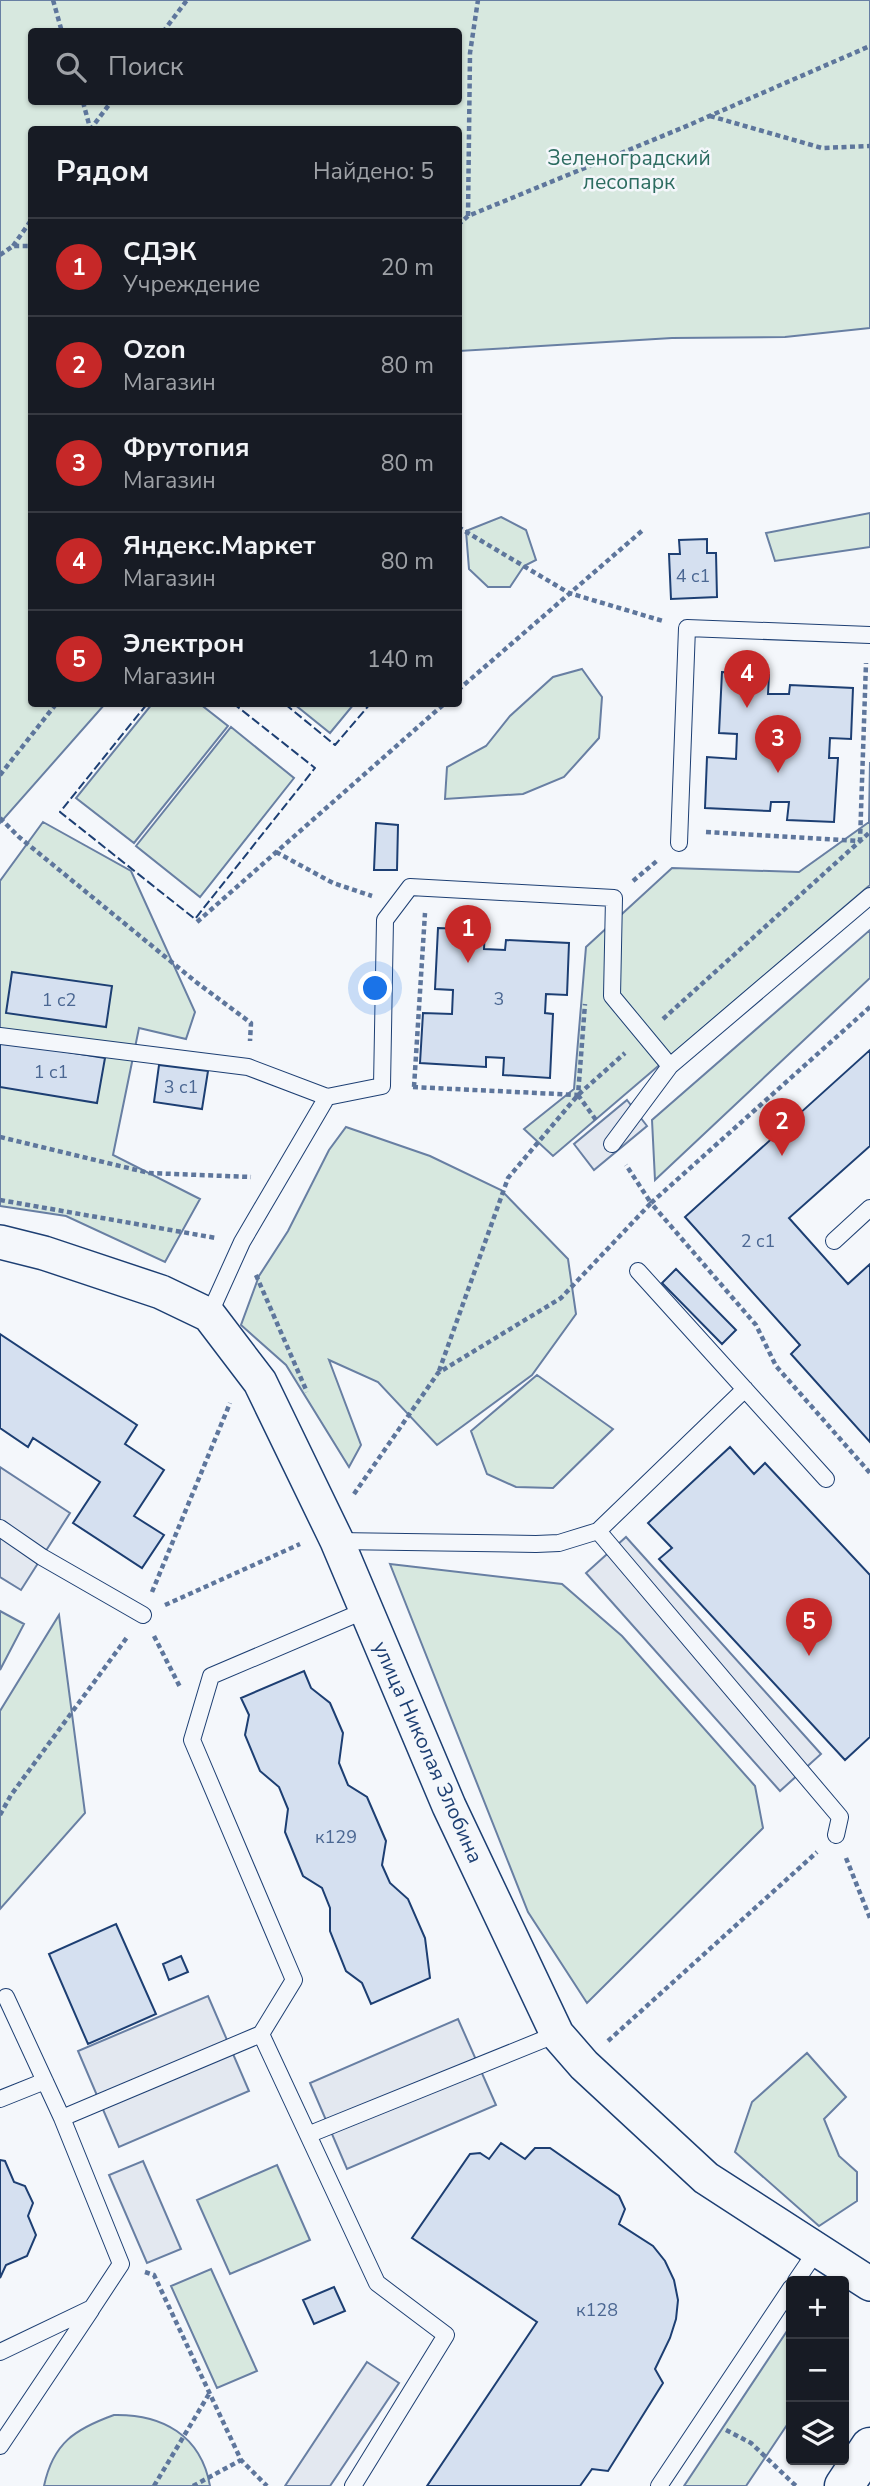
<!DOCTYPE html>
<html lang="ru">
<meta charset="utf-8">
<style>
:root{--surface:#171b24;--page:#20242c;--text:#f1f3f6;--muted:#9ea1a6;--line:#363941;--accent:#c62828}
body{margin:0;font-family:"Nunito Sans",sans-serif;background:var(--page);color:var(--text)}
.controls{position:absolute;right:21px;bottom:21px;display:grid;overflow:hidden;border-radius:7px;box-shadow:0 2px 5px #0004}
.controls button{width:63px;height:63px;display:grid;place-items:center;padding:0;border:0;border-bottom:2px solid var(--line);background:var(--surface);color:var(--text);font:35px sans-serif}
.you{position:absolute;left:376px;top:989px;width:24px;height:24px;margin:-18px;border:5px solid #fff;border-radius:50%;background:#1a73e8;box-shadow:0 0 0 10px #1a73e833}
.badge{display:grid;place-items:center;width:46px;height:46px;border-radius:50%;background:var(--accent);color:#fff;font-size:23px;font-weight:700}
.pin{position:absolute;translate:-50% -58px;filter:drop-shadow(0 2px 4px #0008)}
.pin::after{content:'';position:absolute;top:37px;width:24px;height:21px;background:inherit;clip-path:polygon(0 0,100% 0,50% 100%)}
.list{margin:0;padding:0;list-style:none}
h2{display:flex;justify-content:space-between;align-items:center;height:91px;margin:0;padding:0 28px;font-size:30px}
h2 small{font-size:23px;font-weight:400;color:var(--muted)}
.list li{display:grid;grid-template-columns:46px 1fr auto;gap:21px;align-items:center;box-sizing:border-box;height:98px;padding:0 28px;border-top:2px solid var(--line)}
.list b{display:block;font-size:26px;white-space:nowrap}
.list p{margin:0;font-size:23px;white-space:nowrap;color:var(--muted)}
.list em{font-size:23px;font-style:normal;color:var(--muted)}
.icon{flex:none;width:38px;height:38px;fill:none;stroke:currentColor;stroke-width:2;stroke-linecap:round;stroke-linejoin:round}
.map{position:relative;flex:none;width:870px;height:2486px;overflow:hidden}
.search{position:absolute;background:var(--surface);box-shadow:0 2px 5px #0004;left:28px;top:28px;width:434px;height:77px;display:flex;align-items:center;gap:18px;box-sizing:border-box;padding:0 24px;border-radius:7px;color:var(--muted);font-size:26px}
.panel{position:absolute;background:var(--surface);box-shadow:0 2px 5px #0004;left:28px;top:126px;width:434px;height:581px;border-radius:7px}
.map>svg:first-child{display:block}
.green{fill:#d7e8df;stroke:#687fa3;stroke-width:2;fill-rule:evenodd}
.parking{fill:#e3e8f0;stroke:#687fa3;stroke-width:2}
.building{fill:#d5e0f0;stroke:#1d3f73;stroke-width:2}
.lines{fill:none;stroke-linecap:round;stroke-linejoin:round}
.service-casing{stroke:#1d3f73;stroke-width:18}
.minor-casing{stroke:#1d3f73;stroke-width:36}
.primary-casing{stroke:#1d3f73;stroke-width:41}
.path{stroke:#5e769c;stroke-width:4.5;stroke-dasharray:5 3.5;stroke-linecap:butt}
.service{stroke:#f4f7fb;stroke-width:16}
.minor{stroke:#f4f7fb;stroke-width:33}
.primary{stroke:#f4f7fb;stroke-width:38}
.fence{stroke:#1d3f73;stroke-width:2;stroke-dasharray:9 3.5;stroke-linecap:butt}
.labels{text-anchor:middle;stroke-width:5;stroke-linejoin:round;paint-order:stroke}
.number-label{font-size:18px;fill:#4b6792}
.park-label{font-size:21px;fill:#2c6c60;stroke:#f4f7fb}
.street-label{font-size:21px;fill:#1d3f73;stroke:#f4f7fb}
</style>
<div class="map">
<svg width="870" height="2486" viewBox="0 0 870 2486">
<rect width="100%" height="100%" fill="#f4f7fb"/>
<path class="green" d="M0,0h870v328l-85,9 -113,1 -213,13 -1,-221h-426v574h73l-105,119zM32,32h426v70h-426z
M870,513v34l-95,14 -9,-28z
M501,517l25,13 10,30 -12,6 -14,21h-22l-19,-18 -3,-38z
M582,669l20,28 -3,41 -35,39 -41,17 -78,5 2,-32 39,-21 24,-30 43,-39z
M152,704h48l28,22 -94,117 -58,-45z
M294,704h60l-24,29z
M231,727l63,51 -94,119 -64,-51z
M870,762v123l-317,271 -29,-27 50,-40 12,-142 86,-79 127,4 70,-50z
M43,822l88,49 64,141 -9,27 -47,-11 -26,127 87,44 -35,63 -99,-46 -66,-10v-325z
M870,930v48l-215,202 -3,-60z
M346,1127l84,29 71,34 67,69 8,55 -44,61 -95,70 -59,-63 -49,-22 32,85 -12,22 -63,-102 -45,-40 18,-49 29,-45 41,-81z
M537,1375l76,54 -60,59 -37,-1 -29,-13 -16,-43z
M390,1564l172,20 60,52 133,150 8,42 -176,175 -59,-91z
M0,1611l24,13 -24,46z
M59,1615l26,198 -85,96v-198z
M807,2053l39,44 -22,22 15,37 18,16v29l-38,25 -84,-74 17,-50z
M277,2165l33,75 -80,34 -33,-74z
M211,2269l46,102 -40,17 -46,-102z
M791,2325v94l-45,67h-62z
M114,2415c48,-1 87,20 96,71h-166c9,-43 31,-57 70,-71z"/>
<path class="parking" d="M627,1100l20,26 -53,44 -20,-26z
M0,1467l70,46 -49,77 -21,-13z
M626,1537l195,217 -41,37 -194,-218z
M208,1996l41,95 -130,56 -41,-96z
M458,2019l38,86 -149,64 -37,-86z
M143,2161l38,88 -34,14 -38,-88z
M367,2362l32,21 -69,103h-45z"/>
<path class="building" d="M707,539v14h9l1,44 -46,2 -2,-45h11l-1,-14z
M722,672l47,3 -1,19h21l1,-9 63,3 -2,51 -21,-1 -1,20h9l-4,64 -47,-2 2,-18h-18l-1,9 -65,-3 2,-51 29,2 1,-25 -18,-1z
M376,823l22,2 -1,45h-23z
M438,928l47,2 -1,19 21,1 1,-10 63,3 -2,52 -21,-1 -1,19 8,1 -3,64 -47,-3 1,-17 -18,-1v10l-66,-4 3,-50 29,1 1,-24 -18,-1z
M12,972l100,14 -6,41 -100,-14z
M0,1041l105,17 -8,45 -97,-16z
M870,1050v96l-81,72 59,66 22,-20v178l-79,-88 9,-9 -115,-128z
M159,1065l49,6 -6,38 -48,-7z
M676,1269l60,61 -14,14 -60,-61z
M0,1334l137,91 -12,19 39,26 -30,46 30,19 -22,33 -69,-45 27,-41 -67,-44 -5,9 -28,-19z
M730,1447l24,27 11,-11 105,112v162l-25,23 -186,-201 13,-11 -24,-25z
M304,1671l7,17 19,15 13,30 -4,30 9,22 19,12 19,44 -4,24 8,18 18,16 17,39 5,40 -59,26 -9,-21 -16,-12 -16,-40v-23l-8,-20 -19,-12 -18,-44 3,-23 -9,-22 -19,-16 -15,-36 4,-20 -8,-17z
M116,1924l40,90 -68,30 -39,-90z
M181,1956l7,16 -19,8 -6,-16z
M501,2143l24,16 10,-11h15l69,48 6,13 -6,15 34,22 12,15 9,19 4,20 -2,19 -6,19 -15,31 8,14 -55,88 -16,-2 -12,17h-153l110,-164 -125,-84 58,-84 10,-1 9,6z
M0,2160l5,1 9,21 11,4 8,17 -5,13 8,19 -9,21 -21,9 -6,13z
M334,2287l11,24 -31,13 -11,-24z"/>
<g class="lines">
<g class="service-casing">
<path id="service" d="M679,843l8,-215 183,7
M0,1036l248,31 79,30 55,-11 3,-166 25,-33 204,11 -2,98 58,70
M612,1144l58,-78 200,-170
M834,1241l36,-33
M638,1271l188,208
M209,1315l33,-73 85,-145
M0,1528l42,29 101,58
M598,1531l242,286 -4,18
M337,1541l199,3 23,-1 39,-12 147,-142
M0,2099l45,-18
M62,2118l199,-84
M310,2134l247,-100
M796,2281l21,-31
M0,2352l92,-44 29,-44 -59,-146 -56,-121
M0,2446l91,-136
M353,2486l93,-151 -69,-52 -116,-249 33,-54 -102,-240 19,-64 155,-66
M659,2486l132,-198"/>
</g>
<g class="minor-casing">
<path id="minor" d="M0,1242l44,11 117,39 48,23 51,67 77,159 112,265 108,228 27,31 122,113 164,106"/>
</g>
<g class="primary-casing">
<path id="primary" d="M844,2486l26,-39"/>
</g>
<path class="path" d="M53,0l9,32
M163,32l24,-32
M83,102l7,26
M710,116l112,32 48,-2
M90,130l21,-28
M468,216l2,-163 8,-53
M458,225l10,-9 214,-88 188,-82
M13,246l19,-27
M0,255l13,-9h19
M458,527l111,66 94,28
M458,690l185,-160
M0,775l56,-71
M0,818l19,19 177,145 55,41 -1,18
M706,832l154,9 6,-178
M276,852l57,31 39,13
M633,881l25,-21
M197,922l247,-218
M870,1007l-219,196 105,122 20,41 94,107
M663,1019l207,-187
M413,1087l165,8 7,-91
M414,1087l11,-174
M578,1095l18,25
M0,1137l149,36 102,4
M0,1200l216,38
M256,1275l51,117
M439,1371l69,-193 70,-83 47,-42
M354,1494l84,-121 123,-75 90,-95 -25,-38
M152,1592l78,-189
M165,1605l135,-61
M154,1636l26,51
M0,1815l11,-20 117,-159
M846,1858l24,60
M608,2041l209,-189
M145,2272l9,3 87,185 26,26
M726,2430l25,13 45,43
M154,2486l55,-92
M193,2486l48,-26"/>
<use href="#service" class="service"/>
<use href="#minor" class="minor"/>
<use href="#primary" class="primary"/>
<path class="fence" d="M147,704l-87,108 135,107 120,-151 -81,-64
M285,704l50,41 35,-41"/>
</g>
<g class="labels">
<g class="number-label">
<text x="693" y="582">4 с1</text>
<text x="499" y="1005">3</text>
<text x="59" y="1006">1 с2</text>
<text x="51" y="1078">1 с1</text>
<text x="181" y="1093">3 с1</text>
<text x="758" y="1247">2 с1</text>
<text x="336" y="1843">к129</text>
<text x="597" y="2316">к128</text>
</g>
<g class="park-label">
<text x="629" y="165">Зеленоградский<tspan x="629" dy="24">лесопарк</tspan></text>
</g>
<g class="street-label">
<text transform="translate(428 1752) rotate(66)" y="7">улица Николая Злобина</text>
</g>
</g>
</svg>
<div class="controls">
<button>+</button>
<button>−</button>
<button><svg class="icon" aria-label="layers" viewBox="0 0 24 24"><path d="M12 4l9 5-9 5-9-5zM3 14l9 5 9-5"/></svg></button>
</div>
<div class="you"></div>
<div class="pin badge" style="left:468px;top:963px">1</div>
<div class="pin badge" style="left:782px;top:1156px">2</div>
<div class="pin badge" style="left:778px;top:773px">3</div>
<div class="pin badge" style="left:747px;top:708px">4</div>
<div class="pin badge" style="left:809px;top:1656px">5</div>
<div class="search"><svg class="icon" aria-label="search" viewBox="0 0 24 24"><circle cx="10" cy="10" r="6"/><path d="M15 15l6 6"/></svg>Поиск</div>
<section class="panel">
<h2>Рядом<small>Найдено: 5</small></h2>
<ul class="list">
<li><span class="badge">1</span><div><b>СДЭК</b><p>Учреждение</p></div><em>20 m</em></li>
<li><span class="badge">2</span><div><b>Ozon</b><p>Магазин</p></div><em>80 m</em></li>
<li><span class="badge">3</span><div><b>Фрутопия</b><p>Магазин</p></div><em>80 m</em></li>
<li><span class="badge">4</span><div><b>Яндекс.Маркет</b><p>Магазин</p></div><em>80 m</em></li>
<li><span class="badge">5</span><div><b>Электрон</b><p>Магазин</p></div><em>140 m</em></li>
</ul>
</section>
</div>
